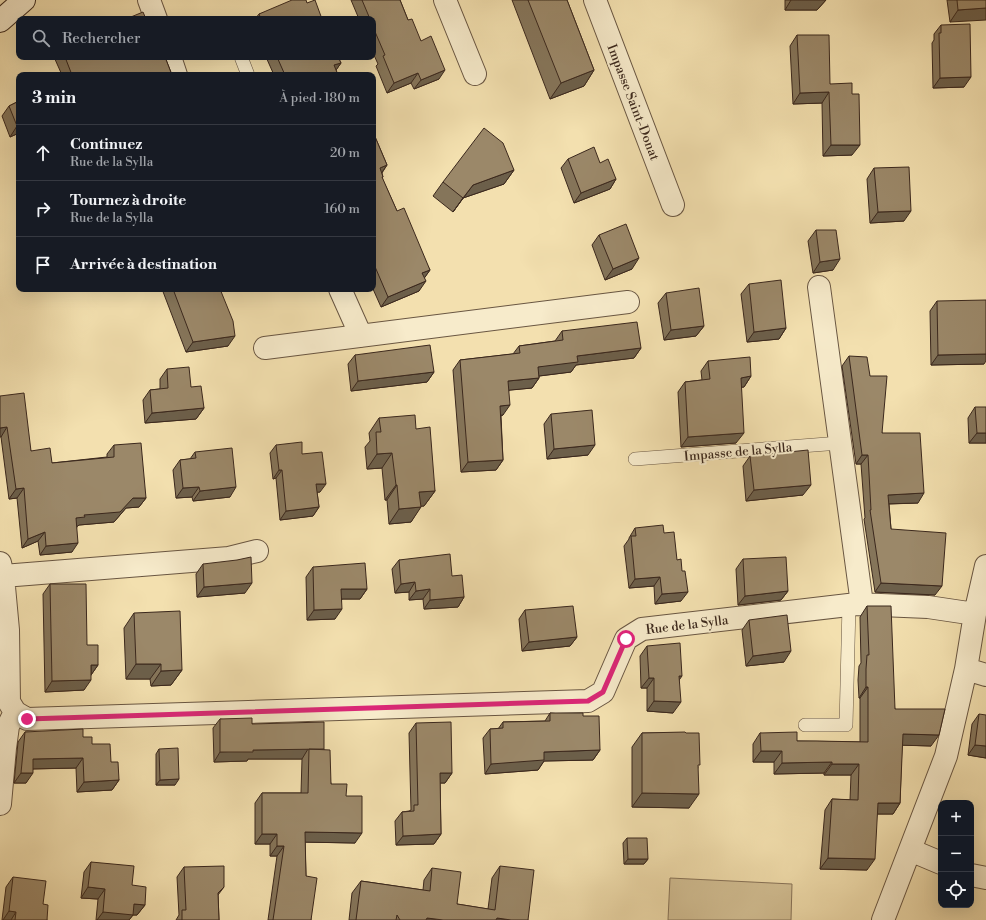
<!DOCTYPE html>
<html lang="fr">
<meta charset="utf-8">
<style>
:root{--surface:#171b24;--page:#20242c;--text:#f1f3f6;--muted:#9ea1a6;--line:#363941}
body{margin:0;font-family:"Libre Bodoni",serif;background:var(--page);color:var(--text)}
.controls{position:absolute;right:12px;bottom:12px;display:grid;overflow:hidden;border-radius:8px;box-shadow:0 4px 16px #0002}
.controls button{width:36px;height:36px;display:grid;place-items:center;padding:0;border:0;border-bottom:1px solid var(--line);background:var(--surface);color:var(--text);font:20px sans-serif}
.stop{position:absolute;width:12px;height:12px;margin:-9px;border:3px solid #db2777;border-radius:50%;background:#fff}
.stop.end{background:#db2777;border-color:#fff;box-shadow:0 1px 4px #0008}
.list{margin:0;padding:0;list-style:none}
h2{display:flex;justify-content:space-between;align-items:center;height:52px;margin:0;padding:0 16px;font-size:17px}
h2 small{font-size:13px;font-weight:400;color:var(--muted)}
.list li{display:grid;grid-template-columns:26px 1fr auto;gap:12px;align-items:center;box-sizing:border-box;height:56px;padding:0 16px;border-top:1px solid var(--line)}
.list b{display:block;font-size:15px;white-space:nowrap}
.list p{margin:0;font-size:13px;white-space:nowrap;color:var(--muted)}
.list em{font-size:13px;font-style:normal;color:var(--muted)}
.icon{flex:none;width:22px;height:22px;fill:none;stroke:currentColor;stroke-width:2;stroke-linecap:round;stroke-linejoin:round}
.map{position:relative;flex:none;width:986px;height:920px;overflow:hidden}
.search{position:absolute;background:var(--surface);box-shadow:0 4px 16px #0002;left:16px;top:16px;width:360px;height:44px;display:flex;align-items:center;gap:10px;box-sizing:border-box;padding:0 14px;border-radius:8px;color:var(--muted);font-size:15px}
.panel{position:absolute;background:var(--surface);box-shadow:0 4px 16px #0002;left:16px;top:72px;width:360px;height:220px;border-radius:8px}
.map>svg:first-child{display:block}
.green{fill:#d4c196;stroke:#88745a}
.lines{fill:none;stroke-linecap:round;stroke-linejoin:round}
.service-casing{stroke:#695642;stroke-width:14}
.minor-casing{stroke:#695642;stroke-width:24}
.secondary-casing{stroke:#3b281d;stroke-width:24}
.service{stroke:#f7ebcb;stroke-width:13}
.minor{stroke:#f7ebcb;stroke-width:22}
.secondary{stroke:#f7ebcb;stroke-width:22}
.wall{fill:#85755a;stroke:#3b281d}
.shaded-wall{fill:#6c5f4a;stroke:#3b281d}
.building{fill:#9b8869;stroke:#3b281d}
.route{stroke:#db2777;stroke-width:5}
.labels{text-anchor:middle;stroke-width:4;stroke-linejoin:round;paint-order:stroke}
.street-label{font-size:13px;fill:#3b281d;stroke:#f7ebcb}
</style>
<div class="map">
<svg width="986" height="920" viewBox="0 0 986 920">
<rect width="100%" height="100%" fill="#f3e0af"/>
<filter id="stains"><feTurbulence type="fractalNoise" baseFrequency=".005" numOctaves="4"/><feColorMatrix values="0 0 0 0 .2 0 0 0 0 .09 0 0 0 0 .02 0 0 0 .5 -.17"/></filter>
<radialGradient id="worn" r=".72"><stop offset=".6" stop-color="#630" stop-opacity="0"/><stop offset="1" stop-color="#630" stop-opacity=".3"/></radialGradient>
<path class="green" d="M670,878l122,6 -1,36h-123z"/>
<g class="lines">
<g class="service-casing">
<path id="service" d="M241,57l7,18
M635,459l205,-16
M805,725h41l3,-120"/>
</g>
<g class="minor-casing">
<path id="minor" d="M149,0l7,19
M445,0l30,74
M595,0l78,205
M170,57l6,18
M819,287l43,317
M340,289l21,47
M265,348l363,-46
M0,563l3,13 5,54 1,72 6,10 12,7 561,-18 15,-9 23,-53 16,-10 215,-25 71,3 47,7
M3,576l226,-18 28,-7
M966,669l20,6
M0,804l5,-56 3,-22 7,-14
M910,850l31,13
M971,875l15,3
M883,920l63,-164 20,-87 9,-55 11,-48"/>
</g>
<g class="secondary-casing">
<path id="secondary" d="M0,21l24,-21"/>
</g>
<use href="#service" class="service"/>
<use href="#minor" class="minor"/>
<use href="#secondary" class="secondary"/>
</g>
<path class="wall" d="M351,0h49l8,20 13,21 18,38 -25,10 -3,-6 -24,10 -11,-27 2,-2 -5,-11v-34h-14z
M512,0h55l27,70 -10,16 -34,13z
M785,0h41l-9,10h-32z
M947,0h39l-36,22z
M307,3l15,16h-67l4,-5z
M941,25l23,62 -31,1 -1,-45 2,-3v-6z
M797,35l33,49 22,71 -29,1 -1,-53 -29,1 -3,-58z
M54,57h111l7,18h-110z
M266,57h72l3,6 -5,7 2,5h-64z
M19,101v32l-9,4 -8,-21 7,-10z
M373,132l14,33 -5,8 1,4 -1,1 15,33 33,59 -6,8 -5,13 -38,16 -8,-18z
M568,159l48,20 -6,10 -36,14 -13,-35z
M874,168l30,53 -34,2 -3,-44z
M514,170l-10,14 -41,14 -10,14 -20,-16 10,-14z
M816,230l17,40 -20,3 -5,-32z
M599,235l33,34 -27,11 -13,-35z
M749,284l37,44 -7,11 -32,3 -6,-48z
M162,289h58l8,57 -42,6z
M666,293l38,33 -8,10 -32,4 -6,-37z
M937,301l47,63 -53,1 -1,-54z
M562,331l79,17 -7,10 -58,7 -5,7 -32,4v2l-7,10 -23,2 -6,25 -2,1 2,44 -7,10 -35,2 -8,-102 7,-10 53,-6 6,-8 36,-5z
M355,355l79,17 -7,10 -76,9 -3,-27z
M849,356l21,20 12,57 36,70 -29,1 2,25 44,66 -60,-3 -11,-73 1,-1 -4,-54h-5l-14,-98z
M708,361l43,15 -7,11h-3l-5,56 -55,4 -3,-55 7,-10 17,-2 -1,-9z
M167,369l24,18 13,21 -8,11 -51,4 -2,-23 7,-10 10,-1v-10z
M0,396l31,55 21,12 55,-6v-3l7,-9 32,53 -7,9 -13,1 -12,14 -35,3 -1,1h-1l-5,26 -32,3 -2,-14 -16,7 -5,-50 -8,1 -8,-62z
M975,407l11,36h-17l-1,-25z
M551,414l37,41 -41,4 -3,-35z
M379,418l37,11 19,62 -11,15h-3l-10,16 -22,2 -2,-24h-2l-3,-32 -15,1 -2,-22 5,-6 -1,-8z
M276,445l26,9 18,38h-3l2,15 -6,9 -33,4 -4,-42 -3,1 -3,-26z
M195,452l35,45 -37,4 -1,-4 -16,1 -3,-28 7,-10 10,-1z
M750,456l53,39 -57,6 -3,-35z
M635,528l46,73 -26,3 -1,-18 -25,2 -5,-42 5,-7v-1z
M743,559l45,32 -7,9 -43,5 -2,-36z
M399,560l53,16 12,21 -6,10 -34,2 -1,-10 -14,1v-8l-14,1 -3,-24z
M203,564l42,29 -48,4 -1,-23z
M313,567l54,22 -7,10h-18l-7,20 -28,1 -1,-43z
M50,584l48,81 -7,10 -7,15 -39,2 -2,-98z
M867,606l28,103 36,37 -29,-1 -2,58 -7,11h-16l-10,56 -47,-1 5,-59 7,-11 18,1 1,-25h-27v-2l-50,1v-12h-21v-18l7,-11 37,8 63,1v-44h-1l-1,-18 1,-14 2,-3 -1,-46z
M525,610l52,27 -7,9 -48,5 -3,-32z
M134,613l48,57 -11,15 -20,1 -1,-7h-24l-2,-51z
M749,620l35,42 -38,4 -4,-36z
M647,646l32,34 -6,33 -26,-2v-23h-6l-1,-32z
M550,713l33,3 17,34 -7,10 -49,1 -6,9 -53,4 -2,-36 7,-9h8l5,-7 42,-1z
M979,714l7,44 -18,-3 4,-31z
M220,719l32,5 72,25 7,35 15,12 9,47 -50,-1 1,34 5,44h-43l9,-64h-7v-12h-15v-41l7,-10h39l1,-34h-54l-1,2 -33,1 -1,-34z
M416,723l36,50 -7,10h-5l1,51 -7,10 -38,1 -1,-24 7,-9 7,-1 2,-1 -2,-77z
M25,732l58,5 9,7 19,18 8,18 -7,10 -35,2 -1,-24 -43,1 -7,14h-12l4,-41z
M642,733h44l12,34 -9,41 -57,-1v-60z
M159,749l16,36h-19v-31z
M627,838l21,21 -4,5h-20l-1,-21z
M91,862l41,23 13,20 -8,10h-4l-4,5h-33l2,-21 -17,-1 3,-26z
M500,866l28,54h-179l3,-27 9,-12 62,9 1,-10 8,-12 25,36 31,5 4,-31z
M184,867l40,20 -6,8 1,25h-43l3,-5 -2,-38z
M13,877l30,27 4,16h-45l4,-33z"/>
<path class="shaded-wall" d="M791,0h35l-9,10h-32z
M986,8v12l-36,2 8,-12z
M341,63l-7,10v-8z
M445,70l-6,9 -25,10 7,-9z
M594,70l-10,16 -34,13 11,-16z
M418,73l-7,10 -24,10 7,-10z
M971,77l-7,10 -31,1 7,-10z
M829,92l-7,11 -29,1 7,-11z
M17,126h2v7l-9,4z
M831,145h29l-8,10 -29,1z
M387,165l-7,10v-7z
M514,170l-10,14 -41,14 -10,14 20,-27z
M616,179l-6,10 -36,14 7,-10z
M911,211l-7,10 -34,2 8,-11z
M639,258l-7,11 -27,11 8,-11z
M840,259l-7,11 -20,3 7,-11z
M430,270l-7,10 -1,-7z
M426,281l-7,10 -38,16 7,-10z
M704,326l-8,10 -32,4 7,-10z
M786,328l-7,11 -32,3 7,-10z
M235,336l-7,10 -42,6 7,-10z
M641,348l-7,10 -58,7 -5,7 -40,5 7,-10 39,-11z
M986,354v7l-2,3 -53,1 7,-10z
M434,372l-7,10 -76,9 7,-10z
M751,376l-7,11 -10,1 7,-10z
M539,378l-7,10 -31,3 7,-10z
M510,405l-7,10 -10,1 7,-10z
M204,408l-8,11 -51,4 7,-10z
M7,427l-6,10h-1v-9z
M744,433l-8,10 -55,4 7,-10z
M977,433h9v10h-17z
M595,445l-7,10 -41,4 7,-10z
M392,453l-10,15 -15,1 10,-15z
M862,455h6l-7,9h-5z
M503,460l-7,10 -35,2 7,-10z
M279,470h3l-6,8 -3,1z
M316,484h10l-6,8 -10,1z
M396,485h1l-10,15h-2z
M811,485l-8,10 -57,6 8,-11z
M199,487l-7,10 -16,1 7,-10z
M236,487l-6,10 -37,4 7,-10z
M24,488l-7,10 -8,1 7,-10z
M435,491l-11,15 -15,1 10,-15z
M924,493l-6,10 -36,1 6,-9z
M133,498h13l-7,9 -13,1 -12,14 -35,3 -1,1 -8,1 6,-9 8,-3z
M319,507l-6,9 -33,4 6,-9z
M421,507l-10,15 -22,2 10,-15z
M45,532l-7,9 -16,7 6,-9z
M78,543l-6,9 -32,3 6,-9z
M660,577l-6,9 -25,2 6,-9z
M415,582l-6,10 -14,1 6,-9z
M252,583l-7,10 -48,4 7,-10z
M881,583l61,3 -7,9 -60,-3z
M341,589h26l-7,10h-26z
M430,589l-7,10 -14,1 7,-9z
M788,591l-7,9 -43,5 7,-9z
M688,592l-7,9 -26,3 7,-10z
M464,597l-6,10 -34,2 6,-9z
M342,609l-7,10 -28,1 7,-10z
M577,637l-7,9 -48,5 7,-9z
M791,651l-7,11 -38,4 7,-10z
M136,664h25l-11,15h-24z
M91,665h7l-7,10z
M182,670l-11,15 -20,1 10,-15z
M679,676h3l-7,10z
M649,678h5l-7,10h-6z
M91,680l-7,10 -39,2 7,-11z
M866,687h2l-8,11h-1z
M654,701l27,1 -8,11 -26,-2z
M903,734l36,1 -8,11 -36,-1z
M975,745l11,1v12l-18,-3z
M308,749l-6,10h-54l-1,2 -33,1 6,-10 33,-2z
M600,750l-7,10 -49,1 -6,9 -53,4 6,-10 53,-12z
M761,751h21l-8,11h-21z
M83,758l-7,10 -50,1 7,-10z
M832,762l-8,11 -50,1 8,-11z
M832,764h27l-8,11h-27z
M21,773h12l-7,10h-12z
M440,773h12l-7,10h-12z
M179,779l-4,6h-19l4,-5z
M119,780l-7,10 -35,2 7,-10z
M642,793l57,1 -10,14 -57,-1z
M878,803h22l-7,11h-23z
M305,832l57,1 -7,10 -57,-1z
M262,834h15l-7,10h-15z
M441,834l-7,10 -38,1 7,-9z
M277,846h7l-7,10h-7z
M828,858l47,1 -8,11 -47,-1z
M628,859h20l-4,5h-20z
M88,887l17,2 -7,10 -17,-1z
M134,904l11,1 -8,10h-4l-4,5h-32l6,-8z
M9,911l7,1 -5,8h-8z
M427,918l16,2h-18z
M497,918l14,2h-16z"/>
<path class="building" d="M292,0h14l1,3 8,-3 7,19h-61l-2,-5z
M362,0h38l8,20 4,-1 9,22 10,-5 14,34 -24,10 -3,-7 -24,10 -11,-27 2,-1 -12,-28v-8h-3z
M528,0h39l27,70 -33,13z
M957,0h29v8l-28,2z
M143,12l3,7h-20z
M970,24l1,53 -31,1 -1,-45h2v-8z
M797,35h32l1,49 22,-1v11h7l1,51h-29l-2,-53 -29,1z
M65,57h100l7,18h-100z
M277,57h61l3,6 -7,2 4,10h-53z
M19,101v25h-2l-8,-20z
M484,128l19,15 11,27 -41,15 -10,13 -20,-16z
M373,132l14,33 -7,3 3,9h-1l15,34 7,-3 26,62 -8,3 4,8 -38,16 -15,-35z
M594,147l6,16 8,-4 8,20 -35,14 -13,-34z
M909,167l2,44 -33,1 -4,-44z
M626,224l13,34 -26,11 -14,-34z
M816,230h20l4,29 -20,3z
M781,280l5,48 -32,4 -5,-48z
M699,288l5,38 -33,4 -5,-37z
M173,289h47l13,32 2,15 -42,6z
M986,300v54l-48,1 -1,-54z
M637,322l4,26 -64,8 1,6 -40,5 1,11 -31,3 2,24 -10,1 3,54 -35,2 -8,-102 60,-7 -1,-7 44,-6 -1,-9z
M430,345l4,27 -76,9 -3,-26z
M849,356l18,1 3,19h17l-5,57h38l4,60 -36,2 3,34 55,4 -4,53 -61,-3 -11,-73h1l-3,-55h-6z
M750,357l1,19 -10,2 3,55 -56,4 -3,-55 25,-3 -2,-18z
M189,367l2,20 10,-1 3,22 -52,5 -2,-23 18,-2 -1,-19z
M24,393l7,58 19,-3 2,15 62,-6v-12l27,-2 5,55h-13l-13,14 -36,3 1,2 -9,1 2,25 -32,3 -1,-14 -17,7 -4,-51 -8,1 -9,-62 -7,1v-32z
M975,407h11v26h-9z
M592,410l3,35 -41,4 -3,-35z
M415,415l1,14 14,-2 5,64 -16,1 2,15 -22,2 -2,-24h-1l-4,-32 -15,1 -1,-22h5l-2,-14z
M302,442v12l20,-2 4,32h-10l3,23 -33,4 -4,-41h-3l-3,-25z
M232,448l4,39 -36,4 -1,-4 -16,1 -3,-28 16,-2 -1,-6z
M808,450l3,35 -57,5 -4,-34z
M663,525l1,8 10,-1 3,28 4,-1 1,12h3l3,21 -26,2 -2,-17 -25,2 -4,-43h5l-1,-8z
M450,554l2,22 10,-1 2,22 -34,3v-11l-14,2 -1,-9 -14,2 -2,-24z
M251,557l1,26 -48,4 -1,-23 34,-4z
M786,557l2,34 -43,5 -2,-37z
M365,563l2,26h-26l1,20 -28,1 -1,-43z
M50,584h36l1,61h11v20h-7v15l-39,1z
M573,606l4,31 -48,5 -4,-32z
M867,606h24l4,103h50l-6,26 -36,-1 -3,69h-22l-3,56 -47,-1 4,-59 26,1 1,-36h-27v-2l-50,1v-12h-21l-1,-18 37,-1v9h19l52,1v-55h-2v-18l1,-14h2z
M180,611l2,59 -21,1v-7h-25l-2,-51z
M787,615l4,36 -38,5 -4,-36z
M680,643l2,33h-3l2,26 -27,-1v-23h-5l-2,-32z
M550,713h33v3h16l1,34 -56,2v8l-53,4 -1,-35 13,-1v-6l47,-1z
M979,714l7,1v31l-11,-1z
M252,718v6l72,-2v27l-71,1v2h-33v-33z
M451,722l1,51h-12l1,61 -38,2 -1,-24 12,-1v-6h4l-2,-82z
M83,729v8h9v7h18l1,18h7l1,18 -35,2 -1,-24 -50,1v14h-12l4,-41z
M685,732l1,1h13l1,32h-2l1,29 -57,-1v-60z
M178,748l1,31 -19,1 -1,-31z
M309,749l21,1 1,34h16l-1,12h16v37l-57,-1 1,44 11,2 -6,42h-38l11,-74h-7v-12h-15v-41h46z
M627,838h20l1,21h-20z
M91,862l43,4 -2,19 14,2 -1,18 -11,-1 -1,11 -30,-3 2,-23 -17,-2z
M224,866v21l-6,6 1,27h-37v-10h4l-2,-43z
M500,866l34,4 -6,50h-17l-14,-2 -1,2h-53l-16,-2 -1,2h-26l-3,-5 -1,5h-40l5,-39 69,10 2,-23 29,4 -4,32 38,6z
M13,877l33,4 -3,23 5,1 -1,15h-32l1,-8 -7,-1z"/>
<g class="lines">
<path class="route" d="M27,719l561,-18 15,-9 23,-53"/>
</g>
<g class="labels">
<g class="street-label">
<text transform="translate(634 102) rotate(69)" y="5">Impasse Saint-Donat</text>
<text transform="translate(738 451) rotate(-5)" y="5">Impasse de la Sylla</text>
<text transform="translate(687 624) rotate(-7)" y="5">Rue de la Sylla</text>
</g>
</g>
<rect width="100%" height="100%" filter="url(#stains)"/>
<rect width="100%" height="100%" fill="url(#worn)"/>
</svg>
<div class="controls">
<button>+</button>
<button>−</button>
<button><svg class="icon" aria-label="locate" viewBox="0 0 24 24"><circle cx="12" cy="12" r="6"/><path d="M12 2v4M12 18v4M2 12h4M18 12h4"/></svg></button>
</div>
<div class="stop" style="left:626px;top:639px"></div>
<div class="stop end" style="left:27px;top:719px"></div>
<div class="search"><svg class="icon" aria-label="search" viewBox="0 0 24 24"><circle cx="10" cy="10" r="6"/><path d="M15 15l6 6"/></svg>Rechercher</div>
<section class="panel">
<h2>3 min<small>À pied · 180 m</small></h2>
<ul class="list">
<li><svg class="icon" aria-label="ahead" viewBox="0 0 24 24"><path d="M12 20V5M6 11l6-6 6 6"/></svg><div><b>Continuez</b><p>Rue de la Sylla</p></div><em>20 m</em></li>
<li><svg class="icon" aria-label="right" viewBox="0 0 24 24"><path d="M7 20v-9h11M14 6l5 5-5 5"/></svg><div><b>Tournez à droite</b><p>Rue de la Sylla</p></div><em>160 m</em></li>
<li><svg class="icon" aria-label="arrive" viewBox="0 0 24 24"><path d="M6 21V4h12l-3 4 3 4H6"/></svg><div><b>Arrivée à destination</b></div></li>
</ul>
</section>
</div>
